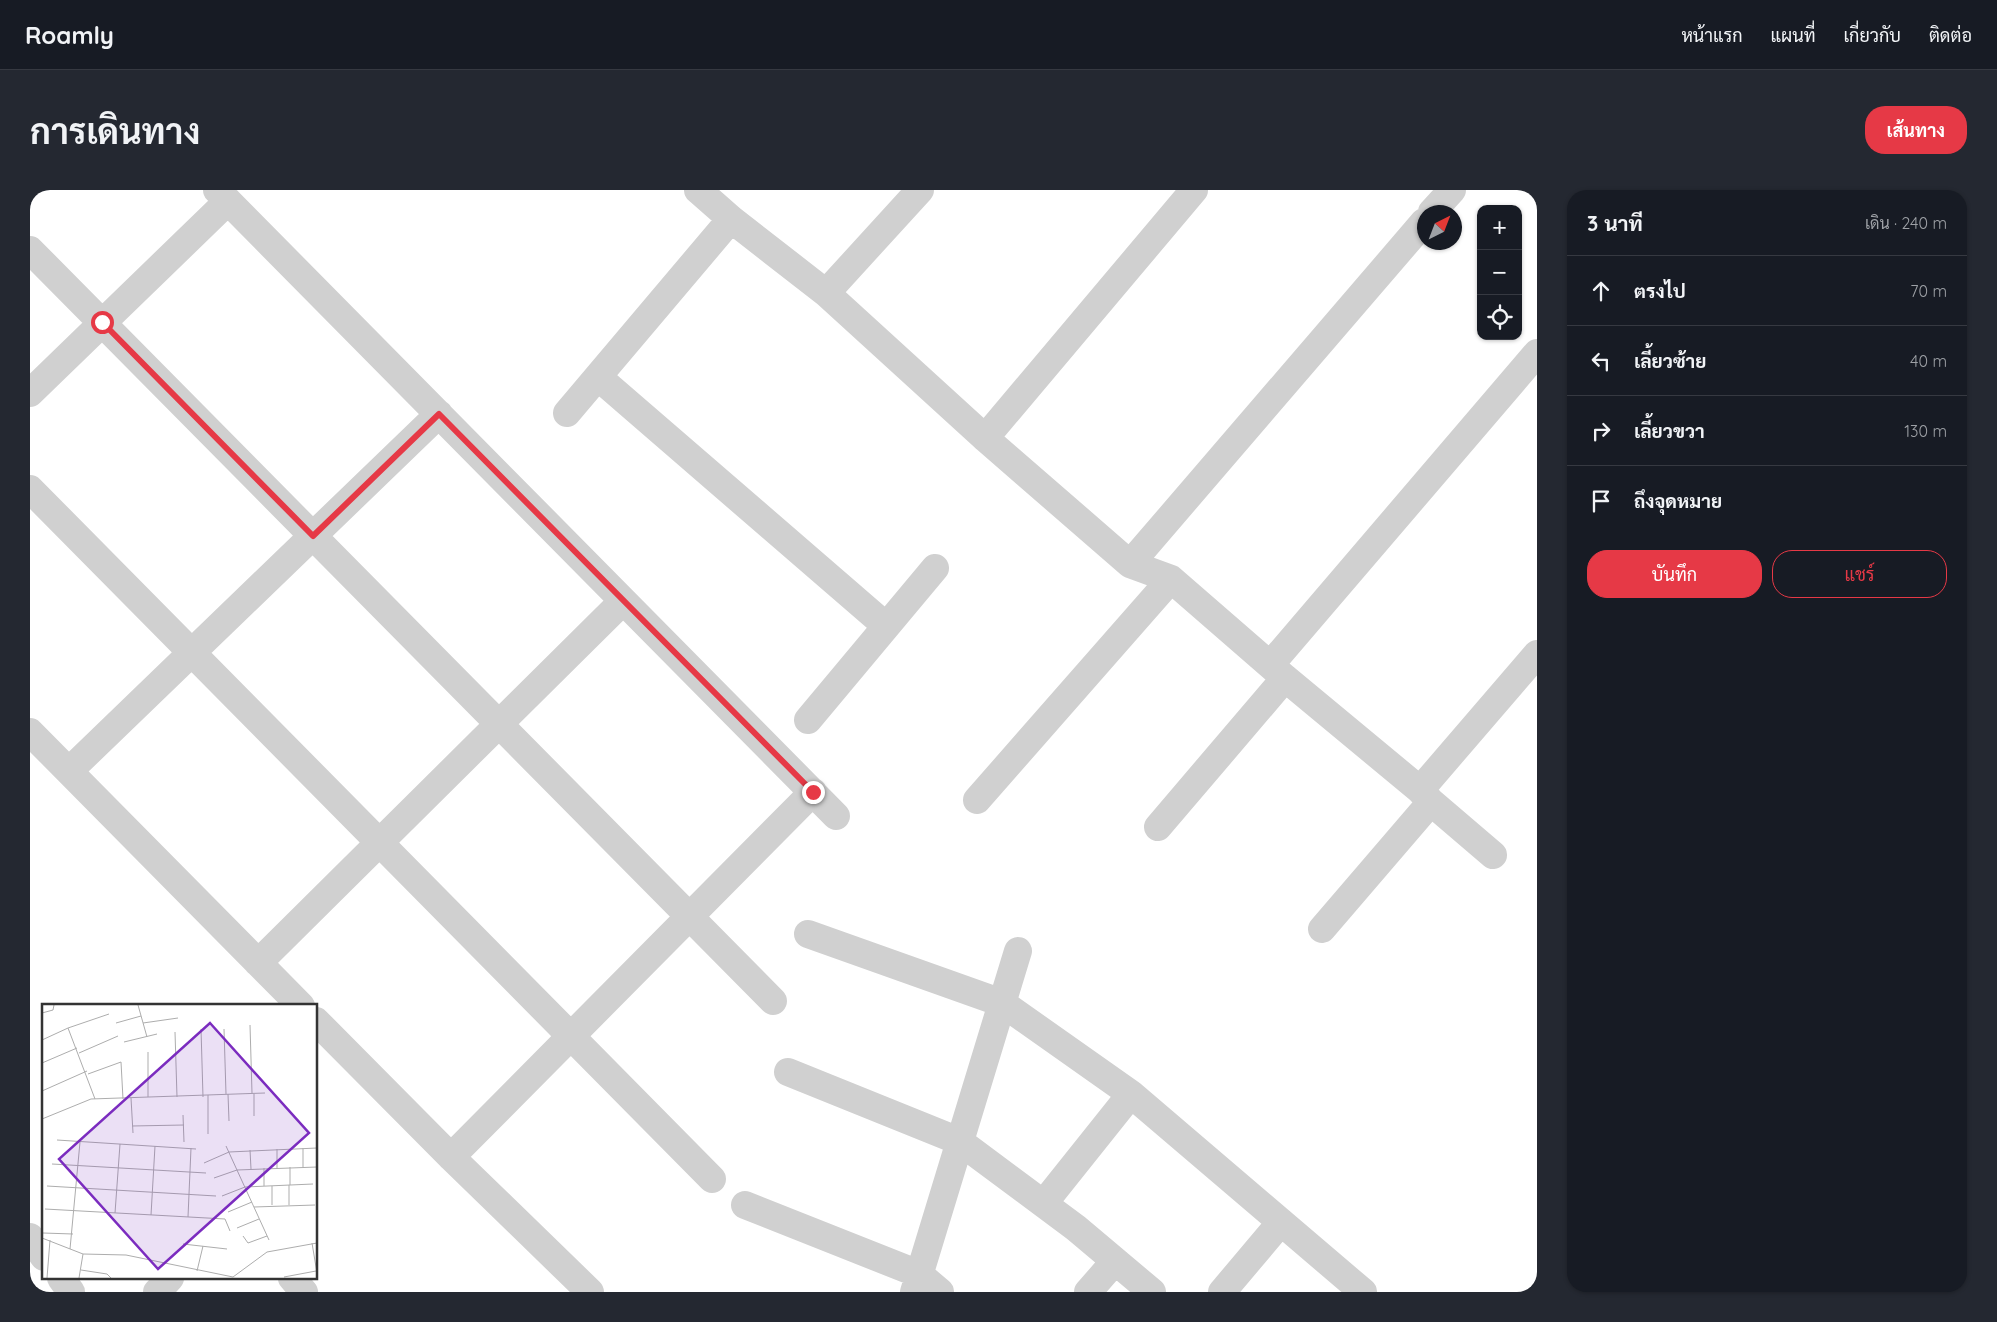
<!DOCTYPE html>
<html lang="th">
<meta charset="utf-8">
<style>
:root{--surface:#171b24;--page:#242831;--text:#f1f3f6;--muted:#9ea1a6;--line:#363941;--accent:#e63946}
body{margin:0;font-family:Quicksand,Sarabun,sans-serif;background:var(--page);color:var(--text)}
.controls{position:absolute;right:15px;top:15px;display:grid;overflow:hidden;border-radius:10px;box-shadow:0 1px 4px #0004}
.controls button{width:45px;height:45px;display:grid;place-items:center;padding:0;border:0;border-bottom:1px solid var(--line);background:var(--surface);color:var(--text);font:25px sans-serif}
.compass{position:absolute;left:1387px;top:15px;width:45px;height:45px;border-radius:50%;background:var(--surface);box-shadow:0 1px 4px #0004;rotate:42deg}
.stop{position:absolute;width:15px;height:15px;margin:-11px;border:4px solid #e63946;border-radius:50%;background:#fff}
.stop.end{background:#e63946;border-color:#fff;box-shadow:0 1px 5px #0008}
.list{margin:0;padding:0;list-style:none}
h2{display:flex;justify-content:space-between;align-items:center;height:65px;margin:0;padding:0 20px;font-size:21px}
h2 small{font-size:16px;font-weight:400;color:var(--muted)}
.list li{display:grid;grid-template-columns:32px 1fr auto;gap:15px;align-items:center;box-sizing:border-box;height:70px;padding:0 20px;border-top:1px solid var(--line)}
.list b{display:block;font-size:19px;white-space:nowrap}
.list em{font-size:16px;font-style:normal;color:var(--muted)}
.actions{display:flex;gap:10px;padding:15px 20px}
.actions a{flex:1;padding:11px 0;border:1px solid var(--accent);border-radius:20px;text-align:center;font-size:18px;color:var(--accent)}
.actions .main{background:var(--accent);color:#fff}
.icon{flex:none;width:28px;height:28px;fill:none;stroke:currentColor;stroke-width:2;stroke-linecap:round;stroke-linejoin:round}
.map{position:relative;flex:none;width:1507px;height:1102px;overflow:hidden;border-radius:20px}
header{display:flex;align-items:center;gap:30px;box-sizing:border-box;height:70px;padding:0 25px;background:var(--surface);border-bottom:1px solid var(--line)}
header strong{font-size:24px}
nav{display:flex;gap:28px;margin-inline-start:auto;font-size:18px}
.intro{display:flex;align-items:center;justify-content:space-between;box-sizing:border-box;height:120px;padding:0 30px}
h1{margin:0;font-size:35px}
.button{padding:12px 22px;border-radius:20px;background:var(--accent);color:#fff;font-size:18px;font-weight:700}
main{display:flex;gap:30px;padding:0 30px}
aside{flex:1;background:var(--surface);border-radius:20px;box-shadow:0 1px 4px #0004}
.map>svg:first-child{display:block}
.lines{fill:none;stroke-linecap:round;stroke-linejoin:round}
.street{stroke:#d0d0d0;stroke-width:28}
.route{stroke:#e63946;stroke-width:6}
.inset-road{fill:none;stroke:#adadad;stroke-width:1}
.view{fill:#7b2cbf;fill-opacity:0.15;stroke:#7b2cbf;stroke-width:2.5}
.inset-edge{fill:none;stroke:#333;stroke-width:2.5}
</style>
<header>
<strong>Roamly</strong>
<nav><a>หน้าแรก</a><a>แผนที่</a><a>เกี่ยวกับ</a><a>ติดต่อ</a></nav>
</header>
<div class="intro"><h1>การเดินทาง</h1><a class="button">เส้นทาง</a></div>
<main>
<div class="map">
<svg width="1507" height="1102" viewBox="0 0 1507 1102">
<rect width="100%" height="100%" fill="#fff"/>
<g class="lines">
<path class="street" d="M187,0l619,626
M668,0l33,29 95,74 159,145 145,126 41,15 114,99 135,112 11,12 62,53
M1402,22l20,-22
M0,60l743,751
M796,103l94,-103
M568,187l288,249
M0,203l198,-192
M537,223l164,-194
M955,248l209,-248
M0,299l682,690
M1100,374l294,-342
M1241,474l266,-311
M778,530l127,-152
M0,542l271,274
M39,581l370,-357
M1390,600l117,-136
M947,610l194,-221
M1128,637l127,-149
M1292,739l109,-127
M778,744l194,69 129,91 232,198
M228,773l365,-362
M286,831l135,136 139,135
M758,882l171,69 117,87 76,64
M421,967l362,-365
M1014,1013l87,-109
M715,1015l174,69 21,18
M0,1047l14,20
M31,1088l10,14
M262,1088l12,14
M127,1102l13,-14
M884,1102l104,-341
M1058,1102l27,-31
M1192,1102l59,-70"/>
</g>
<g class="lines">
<path class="route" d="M72,132l211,214 126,-122 374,378"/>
</g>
<g transform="translate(12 814)">
<rect width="275" height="275" fill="#fff"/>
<path class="inset-road" d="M96,1l9,32M0,9l11,-3 1,-5M74,19l25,-7M101,19l35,-5M208,21l2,68M26,24l41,-14M159,25l2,68M182,25l2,65M133,28l2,65M0,36l26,-12 27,71M82,38l33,-8M37,49l39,-17M0,59l35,-15M46,70l33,-12 2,37M0,87l45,-20M186,90l1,27M212,90v22M166,91v39M106,93v-45M89,94l2,35M141,111l1,27M0,115l49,-20 174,-6M90,122l52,-1M15,136l139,9M184,142l43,94M261,144v19M235,145v19M208,146l1,19M162,159l25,-11 88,-4M10,160l154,9M222,164v18M172,174l23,-8 80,-3M247,181v20M248,181v-18M5,182l169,10M230,182v19M180,192l23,-9 68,-3M212,203l61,-2M3,205l180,10 5,12M186,208l24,-10M73,209l5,-69M109,211l4,-69M146,213l3,-69M195,224l22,-9M1,229l30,1M201,232l5,7 19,-7M0,234l41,16 43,1 107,22 34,-25 50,-9M270,239l5,30M141,240l44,5M28,245l10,-107M39,266l26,4 4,4M155,267l6,-25M242,273l32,-6M5,274l3,-38M37,274l4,-24"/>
<path class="view" d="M168,19l99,110 -151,136 -99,-110z"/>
<rect width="275" height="275" class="inset-edge"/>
</g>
</svg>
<div class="controls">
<button>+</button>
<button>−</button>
<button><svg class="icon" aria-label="locate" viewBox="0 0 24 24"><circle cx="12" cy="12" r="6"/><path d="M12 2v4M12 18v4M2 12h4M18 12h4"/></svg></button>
</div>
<svg class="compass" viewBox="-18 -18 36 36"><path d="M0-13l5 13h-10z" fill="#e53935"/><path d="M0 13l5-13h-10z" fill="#9ea1a6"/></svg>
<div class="stop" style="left:72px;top:132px"></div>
<div class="stop end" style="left:783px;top:602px"></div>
</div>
<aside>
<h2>3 นาที<small>เดิน · 240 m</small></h2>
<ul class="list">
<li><svg class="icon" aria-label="ahead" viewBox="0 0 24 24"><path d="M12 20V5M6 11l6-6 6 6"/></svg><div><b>ตรงไป</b></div><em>70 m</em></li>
<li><svg class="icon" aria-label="left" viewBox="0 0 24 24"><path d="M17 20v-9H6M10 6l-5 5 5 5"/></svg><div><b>เลี้ยวซ้าย</b></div><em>40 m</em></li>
<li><svg class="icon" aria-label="right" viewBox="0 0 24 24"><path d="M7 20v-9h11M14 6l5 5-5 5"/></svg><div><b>เลี้ยวขวา</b></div><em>130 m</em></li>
<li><svg class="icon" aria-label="arrive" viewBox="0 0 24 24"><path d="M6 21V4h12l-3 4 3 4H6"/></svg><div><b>ถึงจุดหมาย</b></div></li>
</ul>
<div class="actions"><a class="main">บันทึก</a><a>แชร์</a></div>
</aside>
</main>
